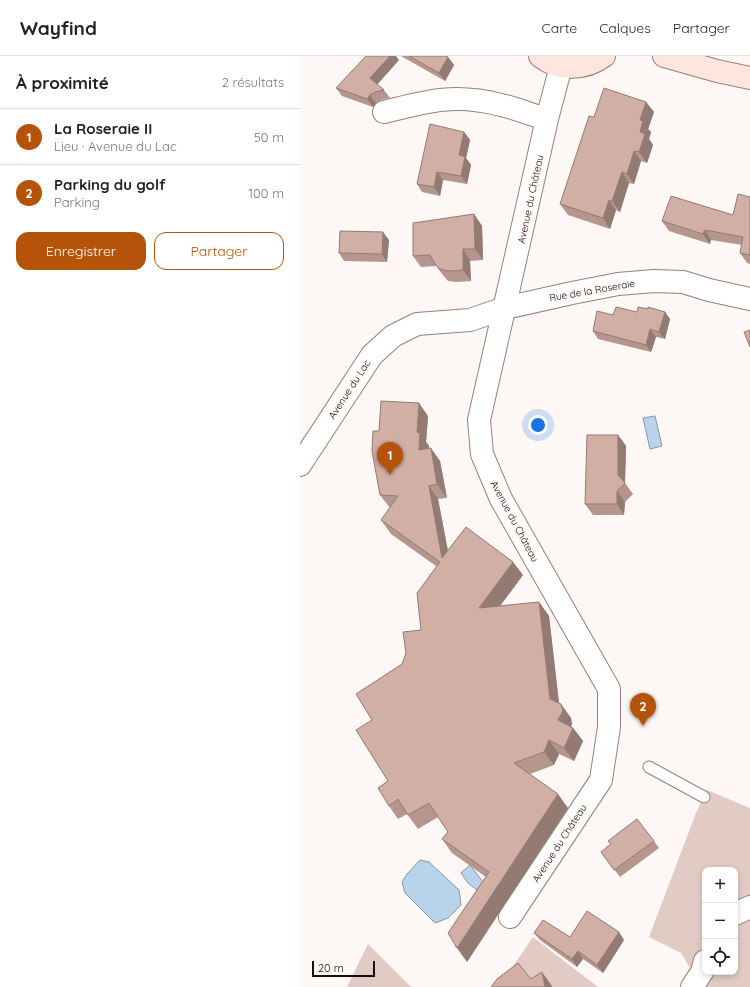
<!DOCTYPE html>
<html lang="fr">
<meta charset="utf-8">
<style>
:root{--surface:#fff;--page:#f6f6f6;--text:#222;--muted:#767676;--line:#e0e0e0;--accent:#b45309}
body{margin:0;font-family:Quicksand,sans-serif;background:var(--page);color:var(--text)}
.controls{position:absolute;right:12px;bottom:12px;display:grid;overflow:hidden;border-radius:8px;box-shadow:0 2px 6px #0003}
.controls button{width:36px;height:36px;display:grid;place-items:center;padding:0;border:0;border-bottom:1px solid var(--line);background:var(--surface);color:var(--text);font:20px sans-serif}
.scale{position:absolute;left:12px;bottom:10px;width:63px;box-sizing:border-box;padding-left:4px;border:2px solid #170e0b;border-top:0;font-size:11px;line-height:14px;white-space:nowrap;color:#170e0b;-webkit-text-stroke:3px #fdf7f5;paint-order:stroke}
.you{position:absolute;left:238px;top:369px;width:14px;height:14px;margin:-10px;border:3px solid #fff;border-radius:50%;background:#1a73e8;box-shadow:0 0 0 6px #1a73e833}
.badge{display:grid;place-items:center;width:26px;height:26px;border-radius:50%;background:var(--accent);color:#fff;font-size:13px;font-weight:700}
.pin{position:absolute;translate:-50% -33px;filter:drop-shadow(0 1px 2px #0008)}
.pin::after{content:'';position:absolute;top:21px;width:14px;height:12px;background:inherit;clip-path:polygon(0 0,100% 0,50% 100%)}
.list{margin:0;padding:0;list-style:none}
h2{display:flex;justify-content:space-between;align-items:center;height:52px;margin:0;padding:0 16px;font-size:17px}
h2 small{font-size:13px;font-weight:400;color:var(--muted)}
.list li{display:grid;grid-template-columns:26px 1fr auto;gap:12px;align-items:center;box-sizing:border-box;height:56px;padding:0 16px;border-top:1px solid var(--line)}
.list b{display:block;font-size:15px;white-space:nowrap}
.list p{margin:0;font-size:13px;white-space:nowrap;color:var(--muted)}
.list em{font-size:13px;font-style:normal;color:var(--muted)}
.actions{display:flex;gap:8px;padding:12px 16px}
.actions a{flex:1;padding:9px 0;border:1px solid var(--accent);border-radius:12px;text-align:center;font-size:14px;color:var(--accent)}
.actions .main{background:var(--accent);color:#fff}
.icon{flex:none;width:22px;height:22px;fill:none;stroke:currentColor;stroke-width:2;stroke-linecap:round;stroke-linejoin:round}
.map{position:relative;flex:none;width:450px;height:931px;overflow:hidden}
header{display:flex;align-items:center;gap:24px;box-sizing:border-box;height:56px;padding:0 20px;background:var(--surface);border-bottom:1px solid var(--line)}
header strong{font-size:19px}
nav{display:flex;gap:22px;margin-inline-start:auto;font-size:14px}
main{display:flex}
aside{flex:1;background:var(--surface)}
.map>svg:first-child{display:block}
.green{fill:#e2cbc4;fill-rule:evenodd}
.water{fill:#b9d3ec;stroke:#8898a8}
.lines{fill:none;stroke-linecap:round;stroke-linejoin:round}
.lane-casing{stroke:#987f77;stroke-width:13}
.street-casing{stroke:#987f77;stroke-width:24}
.secondary-casing{stroke:#987f77;stroke-width:24}
.lane{stroke:#fff;stroke-width:11}
.street{stroke:#fff;stroke-width:22}
.secondary{stroke:#fee5dd;stroke-width:22}
.wall{fill:#b5968d}
.shaded-wall{fill:#937a73}
.building{fill:#d2afa4;stroke:#937a73}
.labels{text-anchor:middle;stroke-width:4;stroke-linejoin:round;paint-order:stroke}
.street-label{font-size:10px;fill:#170e0b;stroke:#fdf7f5}
</style>
<header>
<strong>Wayfind</strong>
<nav><a>Carte</a><a>Calques</a><a>Partager</a></nav>
</header>
<main>
<aside>
<h2>À proximité<small>2 résultats</small></h2>
<ul class="list">
<li><span class="badge">1</span><div><b>La Roseraie II</b><p>Lieu · Avenue du Lac</p></div><em>50 m</em></li>
<li><span class="badge">2</span><div><b>Parking du golf</b><p>Parking</p></div><em>100 m</em></li>
</ul>
<div class="actions"><a class="main">Enregistrer</a><a>Partager</a></div>
</aside>
<div class="map">
<svg width="450" height="931" viewBox="0 0 450 931">
<rect width="100%" height="100%" fill="#fdf7f5"/>
<path class="green" d="M407,734l43,18v179h-68l8,-19 -9,-15 -32,-16 47,-124zM405,814h30v102h-30z
M233,881l65,50h-99z
M68,888l43,43h-64z"/>
<path class="water" d="M355,360l7,30 -12,3 -7,-31z
M120,804l9,2 30,28 2,15 -13,13 -13,5 -30,-30 -3,-11 5,-8z
M170,809l13,17 -6,8 -9,-7 -7,-10z"/>
<g class="lines">
<g class="lane-casing">
<path id="lane" d="M349,711l55,30"/>
</g>
<g class="street-casing">
<path id="street" d="M84,56c43,-11 71,-19 117,-7 15,3 30,10 46,14
M0,409l72,-110 21,-19 24,-12 53,-4 35,-12 67,-15 46,-9 36,-3 29,1 26,8 41,9
M435,858l15,-7
M210,861l91,-137 8,-53v-38l-108,-190 -19,-45 -3,-34 68,-301 14,-53
M392,931l10,-15 3,-11"/>
</g>
<g class="secondary-casing">
<path id="secondary" d="M240,0c19,15 45,14 64,0
M364,0l53,15 33,7"/>
</g>
<use href="#lane" class="lane"/>
<use href="#street" class="street"/>
<use href="#secondary" class="secondary"/>
</g>
<path class="wall" d="M101,0h45l2,1 6,8 -9,16z
M99,4l-22,24 7,6 6,8 -9,2 -5,3 -3,4 -31,-11 -6,-8z
M346,46l8,10 -6,17 3,3 -2,7 4,6 -6,18 -6,-2 -7,23 -5,-1 -9,29 -4,-2 -6,19 -42,-14 -8,-11 34,-87z
M164,76l6,8 -4,18 5,7 -4,19 -24,-4 -3,16 -18,-4 -5,-8z
M450,141v67l-3,-1 -7,-10 2,-8 -31,-5 -1,4 -41,-13 -7,-10 71,-6z
M174,158l8,12 1,34 -13,1 1,20 -15,1 -8,-1 -5,-6 -7,-9 -15,1 -8,-11z
M89,184l-2,22 -43,-1 -5,-8z
M348,253l17,3 5,7 -5,20 -9,-2 -5,15 -53,-13 -5,-8 20,-16 24,-3z
M128,360l-2,26 3,4v2l11,13 7,37 -9,1 10,52 75,24 -23,31 39,-4 10,14 10,87 12,15 1,6 -1,3 2,1 10,13 -9,20 -15,-7 -5,11 -24,9 38,34 -101,154 19,-85 -34,-24 -10,-14 6,-7 -10,-15 -20,12 -11,-15 -9,5 -9,-13 -1,-25 -16,-61 49,-90 15,-64 -45,-32 -10,-14 9,-12 -10,-13 -1,-64z
M318,379l8,11 -1,37 8,11 -8,8 -1,13h-31l-8,-11z
M354,785l5,7 -39,29 -19,-25z
M234,877l36,4 54,3 -21,33 -20,-14 -6,8 -37,-27z"/>
<path class="shaded-wall" d="M90,0h6l3,4 -23,26 -6,-8z
M148,1l6,8 -9,16 -6,-8z
M70,39l6,8 -3,4 -6,-8z
M346,46l8,10 -6,17 3,3 -2,7 4,6 -6,18 -8,-11 1,-32z
M164,76l6,8 -4,18 5,7 -4,19 -6,-8 -2,-21z
M334,95l7,10 -7,23 -7,-10z
M137,116l6,8 -3,16 -6,-9z
M322,116l7,11 -9,29 -8,-11z
M309,144l7,10 -6,19 -7,-11z
M174,158l8,12 1,34 -8,-11z
M405,174l6,10 -1,4 -7,-10z
M83,176l6,8 -2,22 -5,-8z
M163,193l7,12 1,20 -8,-11z
M365,256l5,7 -5,20 -6,-7z
M350,273l6,8 -5,15 -5,-7z
M119,347l9,13 -2,26 3,4v17l-10,-13 -2,-18z
M318,379l8,11 -1,37 -7,-8z
M131,392l9,13 7,37 -10,-14z
M129,430l9,13 14,73 -10,-14z
M317,435l8,11 -1,13 -7,-11z
M213,506l10,13 -35,47 -9,-14z
M239,546l10,14 11,96 -10,-13z
M261,648l10,14 1,6 -4,9 -10,-13z
M273,672l10,13 -9,20 -10,-13z
M249,684l10,14 -5,11 -10,-13z
M258,738l10,14 -101,154 -10,-14z
M319,876l5,8 -21,33 -6,-8z
M278,895l5,8 -6,8 -5,-8z
M242,916l10,14v1h-7z"/>
<path class="building" d="M66,0h24l-20,22 14,12 -9,2 -5,3 -3,4 -31,-11z
M109,0h37l2,1 -9,16z
M304,32l42,14 -6,18 3,1 -3,11 5,2 -6,18 -5,-1 -7,23 -5,-2 -10,29 -3,-1 -6,18 -43,-14 29,-88 5,1z
M130,68l34,8 -5,23 6,2 -4,19 -24,-4 -3,15 -17,-3z
M438,138l12,3v58l-10,-2 3,-16 -38,-7 -2,4 -41,-13 9,-25 62,19z
M174,158l1,35h-12v21l-15,1 -8,-2 -5,-5 -5,-9 -17,1v-33z
M40,175l43,1 -1,22 -43,-1z
M316,251l21,5 1,-5 10,2v-2l17,5 -6,20 -9,-3 -4,16 -53,-14 4,-20 16,4z
M450,274v17l-6,-15z
M81,345l38,2 -2,29 3,1 -1,17 12,-2 6,36 -8,2 13,72 24,-31 47,35 -34,46 60,-6 11,97 11,5 2,7 -5,9 15,8 -9,20 -15,-8 -5,12 -30,11 44,31 -101,154 -9,-15 41,-61 -47,-33 6,-7 -19,-29 -21,12 -10,-16 -9,7 -11,-18 10,-7 -32,-51 16,-10 -16,-26 46,-30 4,-11 -3,-21 18,-2 -4,-37 23,-31 -59,-42 17,-24 -18,-1 -8,-44 1,-20h6z
M287,379h31v40l7,8 -8,8v13h-32z
M337,763l17,22 -40,29 -13,-18 10,-8 -3,-3z
M287,855l32,21 -22,33 -19,-14 -6,8 -38,-26 9,-13 27,17z
M218,907l13,16 11,-7 3,15h-54l6,-8z"/>
<g class="labels">
<g class="street-label">
<text transform="translate(230 143) rotate(-78)" y="4">Avenue du Château</text>
<text transform="translate(292 234) rotate(-10)" y="4">Rue de la Roseraie</text>
<text transform="translate(49 333) rotate(-57)" y="4">Avenue du Lac</text>
<text transform="translate(215 465) rotate(62)" y="4">Avenue du Château</text>
<text transform="translate(259 787) rotate(-57)" y="4">Avenue du Château</text>
</g>
</g>
</svg>
<div class="controls">
<button>+</button>
<button>−</button>
<button><svg class="icon" aria-label="locate" viewBox="0 0 24 24"><circle cx="12" cy="12" r="6"/><path d="M12 2v4M12 18v4M2 12h4M18 12h4"/></svg></button>
</div>
<div class="scale">20 m</div>
<div class="you"></div>
<div class="pin badge" style="left:90px;top:419px">1</div>
<div class="pin badge" style="left:343px;top:670px">2</div>
</div>
</main>
